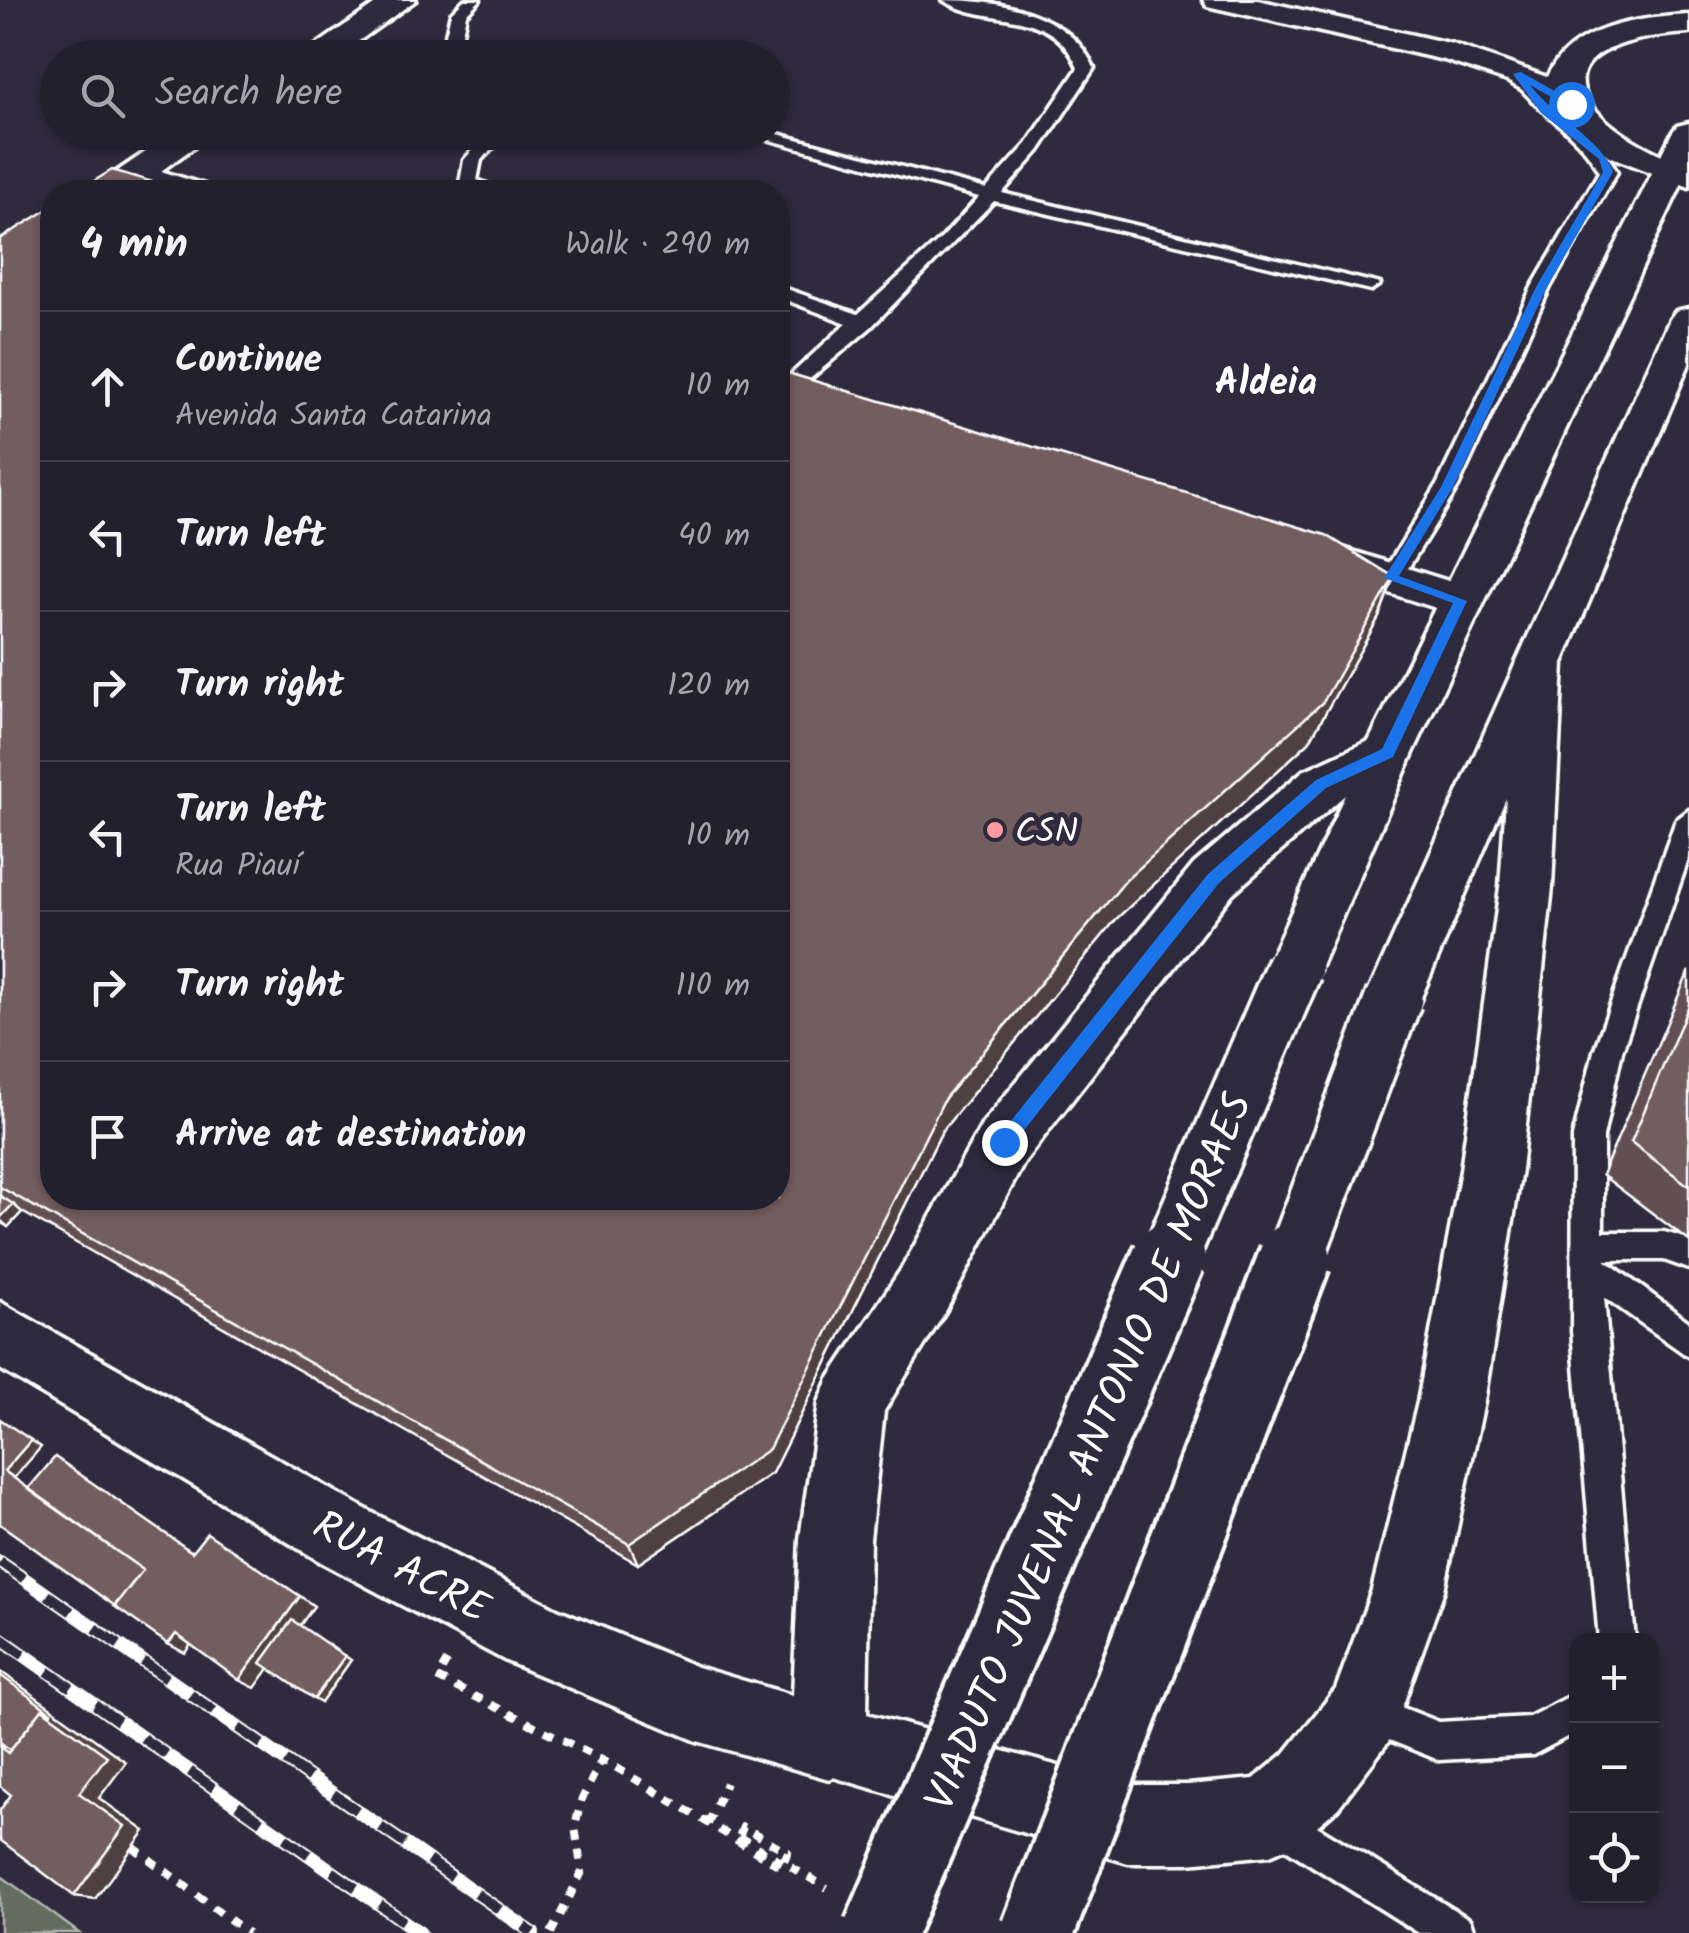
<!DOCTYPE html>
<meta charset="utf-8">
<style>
:root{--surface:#23202e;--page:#2b2836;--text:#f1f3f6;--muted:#a3a3aa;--line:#403e4a}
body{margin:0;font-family:Kalam,sans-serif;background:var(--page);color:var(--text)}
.controls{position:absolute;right:30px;bottom:30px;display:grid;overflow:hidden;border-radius:20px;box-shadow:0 2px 8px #0004}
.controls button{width:90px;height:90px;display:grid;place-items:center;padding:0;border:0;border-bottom:2px solid var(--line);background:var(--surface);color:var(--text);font:50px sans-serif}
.stop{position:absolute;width:30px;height:30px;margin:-22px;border:8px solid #1a73e8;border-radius:50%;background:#fff}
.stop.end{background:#1a73e8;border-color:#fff;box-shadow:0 2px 10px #0008}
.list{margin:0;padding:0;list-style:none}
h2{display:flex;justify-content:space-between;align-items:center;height:130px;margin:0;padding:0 40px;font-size:42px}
h2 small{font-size:32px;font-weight:400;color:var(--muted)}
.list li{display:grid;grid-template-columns:65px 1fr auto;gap:30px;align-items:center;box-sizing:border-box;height:150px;padding:0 40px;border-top:2px solid var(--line)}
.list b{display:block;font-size:38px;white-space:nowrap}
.list p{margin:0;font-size:32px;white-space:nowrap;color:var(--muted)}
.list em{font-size:32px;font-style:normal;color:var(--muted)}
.icon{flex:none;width:55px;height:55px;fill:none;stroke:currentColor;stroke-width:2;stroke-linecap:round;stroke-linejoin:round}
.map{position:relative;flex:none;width:1689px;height:1933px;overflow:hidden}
.search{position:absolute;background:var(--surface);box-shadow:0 2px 8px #0004;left:40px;top:40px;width:750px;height:110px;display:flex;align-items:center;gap:25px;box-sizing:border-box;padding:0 35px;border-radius:55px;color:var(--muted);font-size:38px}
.panel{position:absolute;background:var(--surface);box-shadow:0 2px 8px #0004;left:40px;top:180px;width:750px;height:1030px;border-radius:40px}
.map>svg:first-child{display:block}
.green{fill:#646c5f;stroke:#b2b6af;stroke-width:2.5}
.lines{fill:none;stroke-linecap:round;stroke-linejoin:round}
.service-casing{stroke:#fff;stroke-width:7}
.minor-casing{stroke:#fff;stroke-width:7}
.tertiary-casing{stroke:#fff;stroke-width:7}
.secondary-casing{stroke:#fff;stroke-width:7}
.path{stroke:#fff;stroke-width:8;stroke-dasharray:10 10;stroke-linecap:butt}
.service{fill:#2f2a3d;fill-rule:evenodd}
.minor{fill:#2f2a3d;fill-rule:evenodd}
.tertiary{fill:#2f2a3d;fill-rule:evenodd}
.secondary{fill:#2f2a3d;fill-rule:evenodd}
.rail-casing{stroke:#fff;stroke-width:14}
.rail{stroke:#2f2a3d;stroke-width:10;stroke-dasharray:29;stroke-linecap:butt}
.secondary-bridge-far1-casing{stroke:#fff;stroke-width:62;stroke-linecap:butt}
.secondary-bridge-casing{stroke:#fff;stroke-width:79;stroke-linecap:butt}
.path-bridge{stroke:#fff;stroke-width:8;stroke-dasharray:10 10;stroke-linecap:butt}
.secondary-bridge-far1{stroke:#2f2a3d;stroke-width:55}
.secondary-bridge{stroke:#2f2a3d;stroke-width:71}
.wall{fill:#625052;stroke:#fff;stroke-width:2.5}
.shaded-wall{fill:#504142;stroke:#fff;stroke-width:2.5}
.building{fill:#725d5f;stroke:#fff;stroke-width:2.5}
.route{fill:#1a73e8}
.poi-dot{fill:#ff9aa2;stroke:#2f2a3d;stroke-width:4}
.labels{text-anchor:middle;stroke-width:10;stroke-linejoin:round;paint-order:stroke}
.poi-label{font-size:35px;fill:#fff;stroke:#2f2a3d;text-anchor:start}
.far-district-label{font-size:38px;font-weight:bold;fill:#fff;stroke:#2f2a3d}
.near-street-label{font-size:42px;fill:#fff;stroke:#2f2a3d}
</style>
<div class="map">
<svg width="1689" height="1933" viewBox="0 0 1689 1933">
<rect width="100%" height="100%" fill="#2f2a3d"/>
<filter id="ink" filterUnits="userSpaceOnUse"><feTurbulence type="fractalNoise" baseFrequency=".01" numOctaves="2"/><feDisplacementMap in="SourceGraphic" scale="20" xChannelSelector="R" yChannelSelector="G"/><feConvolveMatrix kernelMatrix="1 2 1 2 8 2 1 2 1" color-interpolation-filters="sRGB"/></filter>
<g filter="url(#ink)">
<path class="green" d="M0,1875l79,58h-79z"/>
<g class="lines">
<g class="service-casing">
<path id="service" d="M464,0h16l-14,14 -5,24 36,20c-22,0 -37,-1 -52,-19l6,-26z
M943,0c55,0 127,12 151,68l-55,83 -37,42 378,91 -9,6 -377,-89 -123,126 -73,62h-14v-8l63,-58 -69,-26v-11l80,28 85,-77 36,-40 -238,-65h29l216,57 41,-45 51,-76c-27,-65 -93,-40 -135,-68z
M1512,71h12c26,38 72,59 93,101l-67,115 -92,200 -59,96 -8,3 -11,-8 56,-91 96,-200 67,-115c-18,-39 -65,-61 -89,-98z
M489,132h19l-27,28 -4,20 30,12h-25l-22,-9 4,-23z
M1689,810v47l-67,194 -19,86v95h61l25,7v30l-25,-9h-59l84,62v35l-85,-60 31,343h-36l-27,-309 1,-194 21,-86 82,-231z
M1365,1693l74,29 90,-5 47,-24v39l-43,23 -94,5 -87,-35 -6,-13 6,-13z
M1271,1798l198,121 6,14h-56l-162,-102 -5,-14 5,-14z"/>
</g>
<g class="minor-casing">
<path id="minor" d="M381,0h35l-81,58h-37z
M175,132h40l-54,39 44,14 5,7h-51l-22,-6 -10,6h-40z
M1321,541l156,49 7,11 -7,11 -16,4 -156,-50 -6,-10 6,-10z
M0,1302l371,210 186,97 140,58 159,47 11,27 -11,27 -27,11 -132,-38 -191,-80 -185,-99 -321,-193z"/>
</g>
<g class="tertiary-casing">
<path id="tertiary" d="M1203,0h55l195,44 94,33c24,-51 90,-59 142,-62v18c-163,10 -119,90 0,133v21l-80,-31 -36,-27 -13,-18 -53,-30 -63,-21 -237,-54z"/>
</g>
<g class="secondary-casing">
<path id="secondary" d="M1689,123v45l-276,585 -100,231 -19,7 -19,-7 -9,-16 79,-173 -113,99 -207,267 -79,149 -62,101 -14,128 -3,175 261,71h60l66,-6 30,-25 52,-65 36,-99 46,-188 43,-232 39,-283 6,-89 -92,216 -20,7 -20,-7 -8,-16 304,-679 6,-8 13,-3v56l-126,299 -11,224 -31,283 -37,232 -40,188 -53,148 -53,70 -41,35 -27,12 -82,8h-60l-326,-95 -11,-27 9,-202 19,-137 10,-23 73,-111 81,-145 211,-259 109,-93 66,-30 303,-608 5,-7z"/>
</g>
<path class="path" d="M447,1661l-10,17 165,81 179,108 7,-15 -45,-25 -4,10
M708,1824l18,-41
M133,1847l115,86
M551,1933l31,-61 -7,-45 6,-26 21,-42"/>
<use href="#service" class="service"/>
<use href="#minor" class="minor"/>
<use href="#tertiary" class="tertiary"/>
<use href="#secondary" class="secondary"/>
<g class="rail-casing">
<path id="rail" d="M0,1562l533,371
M0,1638l420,295"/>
</g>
<use href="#rail" class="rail"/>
<g class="secondary-bridge-far1-casing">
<path id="secondary-bridge-far1" d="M1168,1261l126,-293
M1294,1261l100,-263"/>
</g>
<g class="secondary-bridge-casing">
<path id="secondary-bridge" d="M879,1933l290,-675
M1037,1933l258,-675"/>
</g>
<path class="path-bridge" d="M739,1837l88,51"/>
<use href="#secondary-bridge-far1" class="secondary-bridge-far1"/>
<use href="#secondary-bridge" class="secondary-bridge"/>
</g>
<path class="wall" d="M0,239l1379,378 -70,125 -192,176 -175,213 -170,342 -134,91 -616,-352 -14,15 -8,-5z
M1689,971v270l-87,-66z"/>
<path class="shaded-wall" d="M1394,577l-15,40 -70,125 -192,176 -175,213 -170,342 -134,91 -9,-20 316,-446 181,-218z
M13,1204l9,8 -14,15 -8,-7v-2z
M31,1440l10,7 -27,31 -10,-7z
M300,1596l14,10 -59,82 -16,-8z
M176,1634l16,9 -7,10 -17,-9z
M345,1656l6,4 -30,43 -7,-4z
M0,1671l126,91 -27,36 46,33 -50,68 -21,-3 -66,-143 -8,-6v-2l17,5z"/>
<path class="building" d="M112,170l74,22h-110z
M52,207v991h726v-828l548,165 68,42 -71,125 -197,178 -181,218 -176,351 -140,95 -629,-357v-948z
M1689,1005v181l-58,-44z
M0,1196l13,8 -13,14z
M0,1419l31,21 -27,31 139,99 -28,36 -115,-82z
M55,1457l137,95 15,-19 93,63 -61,84 -63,-46 -8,10 -54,-38 29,-36 -115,-81z
M292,1620l53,36 -31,43 -53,-36z
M0,1675l52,38 -10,-4 -32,41 -10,-8z
M42,1709l65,47 -28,37 46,33 -51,70 -74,-56v-30l11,-15 -11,-9v-39l8,6z"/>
</g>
<path class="route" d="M1521,72l53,30v4h-7l-37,-21c22,30 74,57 83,87l-66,115 -94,200 -54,89 68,25 -74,156 -67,31 -107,95 -209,265h-12v-11l210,-263 108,-94 66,-31 71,-146 -69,-25 57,-91 95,-200 67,-115 -4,-13 -58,-46 -28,-39z"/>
<circle class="poi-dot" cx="995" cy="830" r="10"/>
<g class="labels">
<g class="poi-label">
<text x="1015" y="842">CSN</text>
</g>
<g class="far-district-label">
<text x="1266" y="394">Aldeia</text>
</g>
<g class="near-street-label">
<text transform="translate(1087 1451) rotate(-67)" y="15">VIADUTO JUVENAL ANTONIO DE MORAES</text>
<text transform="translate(402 1565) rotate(28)" y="15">RUA ACRE</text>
</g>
</g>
</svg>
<div class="controls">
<button>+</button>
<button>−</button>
<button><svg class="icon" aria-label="locate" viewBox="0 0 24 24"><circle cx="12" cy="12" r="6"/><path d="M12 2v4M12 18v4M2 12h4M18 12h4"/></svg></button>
</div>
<div class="stop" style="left:1571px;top:104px"></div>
<div class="stop end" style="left:1004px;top:1142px"></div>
<div class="search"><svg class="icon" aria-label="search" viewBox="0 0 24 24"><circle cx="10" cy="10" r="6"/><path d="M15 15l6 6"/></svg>Search here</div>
<section class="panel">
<h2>4 min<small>Walk · 290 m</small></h2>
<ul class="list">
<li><svg class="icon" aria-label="ahead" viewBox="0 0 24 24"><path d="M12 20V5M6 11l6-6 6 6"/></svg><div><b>Continue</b><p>Avenida Santa Catarina</p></div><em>10 m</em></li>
<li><svg class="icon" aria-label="left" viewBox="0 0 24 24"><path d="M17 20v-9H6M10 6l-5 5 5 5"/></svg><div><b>Turn left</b></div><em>40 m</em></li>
<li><svg class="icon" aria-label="right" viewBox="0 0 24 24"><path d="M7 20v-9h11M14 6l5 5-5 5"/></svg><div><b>Turn right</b></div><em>120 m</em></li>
<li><svg class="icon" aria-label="left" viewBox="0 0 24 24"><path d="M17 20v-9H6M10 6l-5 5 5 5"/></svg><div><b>Turn left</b><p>Rua Piauí</p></div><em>10 m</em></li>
<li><svg class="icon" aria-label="right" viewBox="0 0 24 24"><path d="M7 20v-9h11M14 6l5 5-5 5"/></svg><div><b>Turn right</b></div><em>110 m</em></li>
<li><svg class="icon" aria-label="arrive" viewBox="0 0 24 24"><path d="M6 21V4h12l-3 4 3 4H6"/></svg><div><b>Arrive at destination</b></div></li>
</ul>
</section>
</div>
